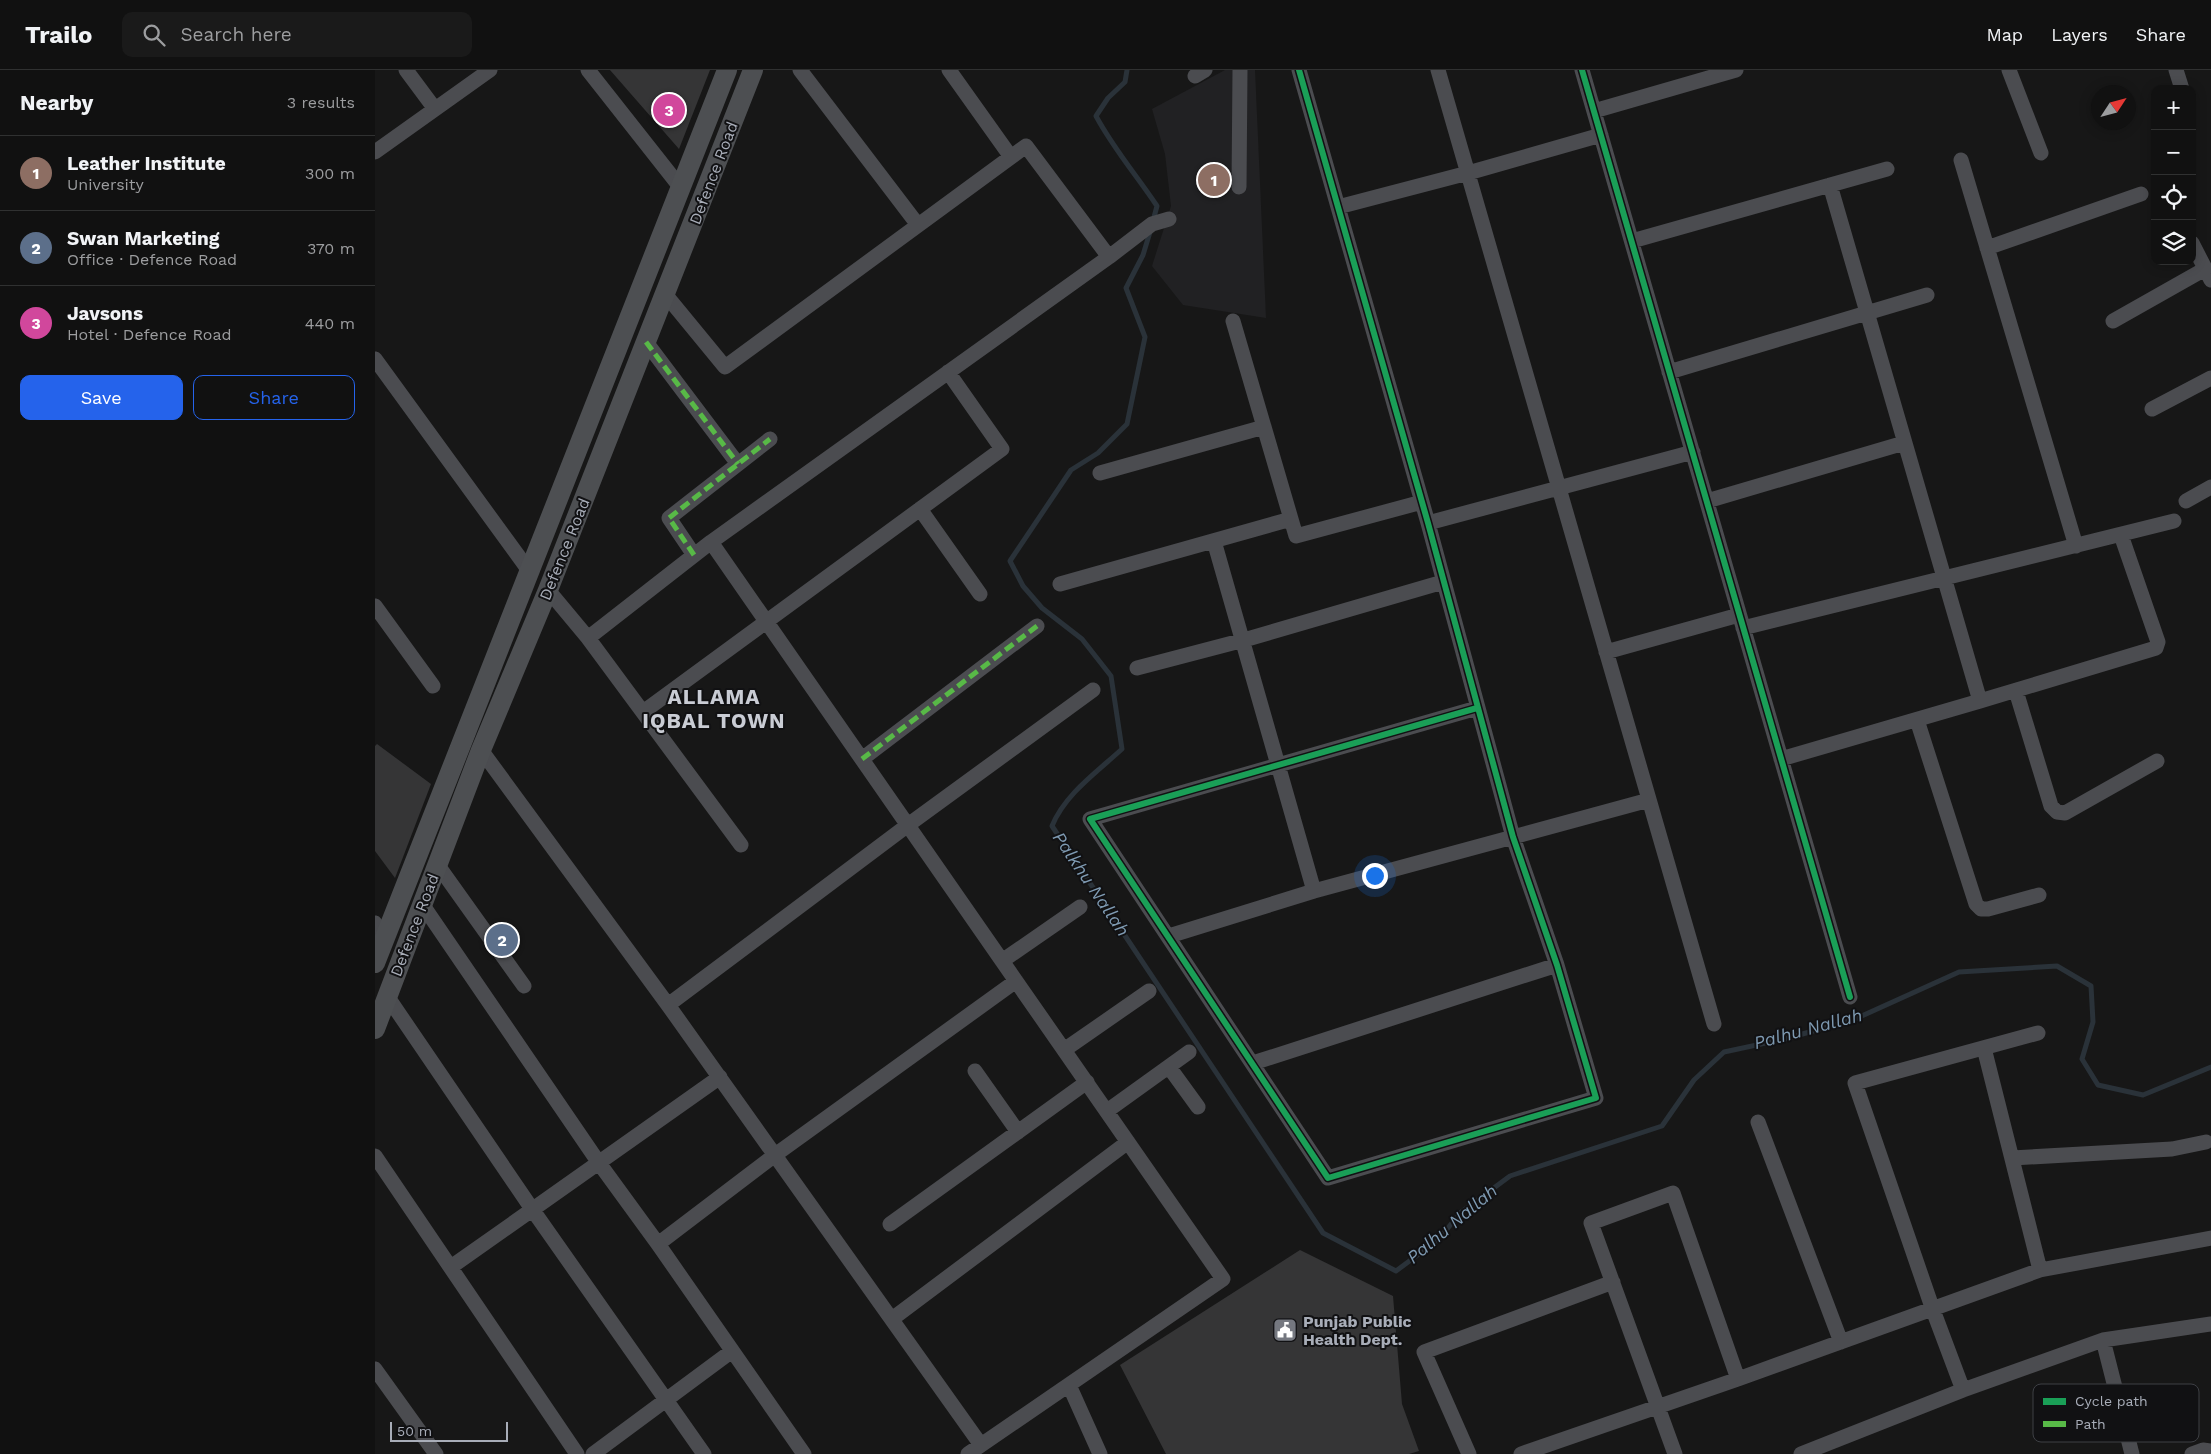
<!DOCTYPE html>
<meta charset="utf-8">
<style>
:root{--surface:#111;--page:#1a1a1a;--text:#f1f3f6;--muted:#9c9d9f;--line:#303131;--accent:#2563eb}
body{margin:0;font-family:"Work Sans",sans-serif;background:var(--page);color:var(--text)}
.controls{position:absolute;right:15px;top:15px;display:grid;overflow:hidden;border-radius:10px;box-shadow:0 2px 12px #0003}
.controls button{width:45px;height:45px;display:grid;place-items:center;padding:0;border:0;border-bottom:1px solid var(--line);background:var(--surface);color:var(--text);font:25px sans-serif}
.compass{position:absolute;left:1716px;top:15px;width:45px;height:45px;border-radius:50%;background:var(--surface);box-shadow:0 2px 12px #0003;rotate:54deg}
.scale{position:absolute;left:15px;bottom:12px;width:118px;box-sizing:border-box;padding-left:5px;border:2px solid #a8adb8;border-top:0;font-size:14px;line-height:18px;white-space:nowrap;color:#a8adb8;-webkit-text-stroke:4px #111113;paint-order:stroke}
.you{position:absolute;left:999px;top:805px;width:18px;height:18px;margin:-12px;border:4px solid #fff;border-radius:50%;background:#1a73e8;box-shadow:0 0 0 8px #1a73e833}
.badge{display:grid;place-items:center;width:32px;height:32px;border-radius:50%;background:var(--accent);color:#fff;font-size:16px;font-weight:700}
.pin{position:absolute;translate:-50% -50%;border:2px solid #fff;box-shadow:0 1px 5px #0006}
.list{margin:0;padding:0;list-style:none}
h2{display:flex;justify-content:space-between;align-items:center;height:65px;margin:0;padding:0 20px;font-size:21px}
h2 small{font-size:16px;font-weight:400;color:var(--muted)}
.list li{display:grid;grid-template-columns:32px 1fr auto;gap:15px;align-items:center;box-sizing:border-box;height:75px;padding:0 20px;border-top:1px solid var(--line)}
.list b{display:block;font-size:19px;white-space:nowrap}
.list p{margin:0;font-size:16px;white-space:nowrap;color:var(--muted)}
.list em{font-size:16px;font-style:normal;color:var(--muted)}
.actions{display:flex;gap:10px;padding:15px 20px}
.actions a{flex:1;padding:11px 0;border:1px solid var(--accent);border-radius:10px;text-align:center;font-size:18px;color:var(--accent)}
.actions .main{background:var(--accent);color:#fff}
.icon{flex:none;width:28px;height:28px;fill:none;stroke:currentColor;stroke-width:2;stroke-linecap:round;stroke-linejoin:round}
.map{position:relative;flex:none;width:1836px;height:1384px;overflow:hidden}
header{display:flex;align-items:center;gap:30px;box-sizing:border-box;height:70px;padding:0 25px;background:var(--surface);border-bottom:1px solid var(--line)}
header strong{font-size:24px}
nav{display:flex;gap:28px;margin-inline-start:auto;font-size:18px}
.search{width:350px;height:45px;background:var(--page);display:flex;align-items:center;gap:12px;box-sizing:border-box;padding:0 18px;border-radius:10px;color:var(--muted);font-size:19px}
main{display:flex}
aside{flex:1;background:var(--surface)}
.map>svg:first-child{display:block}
.built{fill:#212123}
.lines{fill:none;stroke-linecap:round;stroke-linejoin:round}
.stream{stroke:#2a3239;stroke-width:5}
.building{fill:#353536}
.minor{stroke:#4b4c50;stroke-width:15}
.major{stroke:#4d4f52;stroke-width:20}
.quiet{stroke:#58b947;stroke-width:5;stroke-dasharray:10 5;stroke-linecap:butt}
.cycleway-casing{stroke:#111113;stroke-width:9}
.cycleway{stroke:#1a9f57;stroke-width:6}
.labels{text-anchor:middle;stroke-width:4;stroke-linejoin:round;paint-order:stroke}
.street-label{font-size:16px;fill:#a8adb8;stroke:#111113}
.poi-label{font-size:16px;font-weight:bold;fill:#a8adb8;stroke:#111113;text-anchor:start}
.water-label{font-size:18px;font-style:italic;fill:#7f9bb3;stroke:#111113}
.district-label{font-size:21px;font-weight:bold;letter-spacing:1px;fill:#c9ccd4;stroke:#111113}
.key{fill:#111113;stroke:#3e4045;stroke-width:1}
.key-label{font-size:14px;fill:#a8adb8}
</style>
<header>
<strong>Trailo</strong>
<div class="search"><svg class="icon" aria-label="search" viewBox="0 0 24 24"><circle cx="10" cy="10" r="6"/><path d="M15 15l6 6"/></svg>Search here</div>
<nav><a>Map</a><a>Layers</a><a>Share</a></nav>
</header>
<main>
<aside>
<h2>Nearby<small>3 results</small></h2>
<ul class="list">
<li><span class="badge" style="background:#8d6e63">1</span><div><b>Leather Institute</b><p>University</p></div><em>300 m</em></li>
<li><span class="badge" style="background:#5c6f8a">2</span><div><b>Swan Marketing</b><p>Office · Defence Road</p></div><em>370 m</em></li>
<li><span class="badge" style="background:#d1479c">3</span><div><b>Javsons</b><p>Hotel · Defence Road</p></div><em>440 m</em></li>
</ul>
<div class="actions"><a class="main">Save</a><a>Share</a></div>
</aside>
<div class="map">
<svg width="1836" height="1384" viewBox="0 0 1836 1384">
<rect width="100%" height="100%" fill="#171717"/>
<path class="built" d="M850,0h30l11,248 -83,-13 -31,-39 19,-60 -6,-52 -13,-45z"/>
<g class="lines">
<path class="stream" d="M752,0l-2,12 -17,16 -12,18c17,32 41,60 61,90l-4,15
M775,162l-7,23 -17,33 19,49 -18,87 -29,29 -27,17 -61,91 13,25 19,22 40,31 29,37 11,73c-25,23 -57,45 -70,77l271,407 73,38 43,-32 21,-26 50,-37 152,-50 32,-46 30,-28 61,-13 70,-20 104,-47 98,-6 34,20 2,36 -11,37 16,26 45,10 68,-28"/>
</g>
<path class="building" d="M235,0h100l-31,79z
M2,674l54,40 -36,94 -20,-27v-105z
M925,1180l93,46 9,108 17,47 -10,3h-243l-46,-89z"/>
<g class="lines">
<path class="minor" d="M31,0l29,39
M213,0l93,118
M425,0l118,155
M574,0l62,87
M924,0l129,453 85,314 44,128 39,133 -268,80 -238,-359 387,-111
M1063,0l276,954
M1207,0l268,927
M1634,0l32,83
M1801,0l6,19
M820,6l10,-6
M1219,41l142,-41
M0,82l115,-82
M1586,90l115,386
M1455,115l150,516
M864,117l1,-117
M963,137l130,-34 133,-38
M1257,171l255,-72
M1817,173l19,37
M1612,178l154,-54
M290,224l60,73 301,-221 83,111
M858,251l63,215 126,-34
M1738,251l92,-52
M271,272l92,122
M0,289l155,213
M1294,302l258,-77
M1777,339l59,-31
M725,403l164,-46
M1332,431l197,-58
M1811,431l25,-14
M545,439l60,85
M1053,453l265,-71
M839,471l100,350
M336,472l512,737 -255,175
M319,485l-25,-37 101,-79
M685,514l231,-65
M173,520l40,48 153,207
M0,536l58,80
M1368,558l431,-107
M213,568l123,-96 398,-285 43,-33 17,-5
M1231,582l133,-37
M762,598l107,-28 199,-58
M1641,621l35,115 6,6 8,1 92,-52
M268,642l359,-263 -54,-77
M1542,650l59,184 5,5h7l51,-14
M106,680l187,255 313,440
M487,689l175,-133
M1406,689l199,-58 176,-53 2,-6 -37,-107
M62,794l87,122
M47,834l177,259 59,81 146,210
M0,853l10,14
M794,866l145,-45 335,-91
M627,891l78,-54
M12,926l145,213 172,245
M293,935l240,-180 185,-135
M1609,978l56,222
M689,980l85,-59
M878,993l304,-98
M794,997l29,40
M600,1001l43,61
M732,1041l82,-59
M1383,1052l83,220
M0,1086l202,298
M1637,1088l160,-9 34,-7
M515,1154l197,-142
M283,1174l117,-89 241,-174
M76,1197l269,-190
M517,1249l236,-177
M1728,1270l29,114
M0,1299l61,85
M694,1315l31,69
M1588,1320l-30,-80 -78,-227 183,-50
M218,1384l139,-103
M1094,1384l-45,-102 189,-70
M1146,1384l217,-75 302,-109 171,-32
M1300,1384l-84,-231 82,-30 65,186
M1426,1384l162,-64 140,-50 108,-16
M1817,1384l11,-4 8,1"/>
<path class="major" d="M0,893l352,-893
M0,959l106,-279 67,-160 205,-520"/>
<path class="quiet" d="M271,272l92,122
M319,485l-25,-37 101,-79
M487,689l175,-133"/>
<g class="cycleway-casing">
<path id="cycleway" d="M924,0l129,453 85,314 44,128 39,133 -268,80 -238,-359 387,-111
M1207,0l268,927"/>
</g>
<use href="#cycleway" class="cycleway"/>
</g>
<defs>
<g id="civic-square" transform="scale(1.25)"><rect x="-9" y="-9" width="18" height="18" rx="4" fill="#757880" stroke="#111113"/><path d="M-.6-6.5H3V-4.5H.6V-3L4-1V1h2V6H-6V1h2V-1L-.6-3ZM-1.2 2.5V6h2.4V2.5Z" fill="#fff"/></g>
</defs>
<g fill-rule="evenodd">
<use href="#civic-square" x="910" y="1260"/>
</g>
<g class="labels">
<g class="street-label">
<text transform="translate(338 103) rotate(-69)" y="6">Defence Road</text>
<text transform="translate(189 479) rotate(-68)" y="6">Defence Road</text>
<text transform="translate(39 855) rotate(-69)" y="6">Defence Road</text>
</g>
<g class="poi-label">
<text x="928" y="1257">Punjab Public<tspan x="928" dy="18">Health Dept.</tspan></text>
</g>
<g class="water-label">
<text transform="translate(716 814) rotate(56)" y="6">Palkhu Nallah</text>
<text transform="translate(1433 959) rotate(-15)" y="6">Palhu Nallah</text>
<text transform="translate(1077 1154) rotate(-40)" y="6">Palhu Nallah</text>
</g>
<g class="district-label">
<text x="339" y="634">ALLAMA<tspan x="339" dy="24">IQBAL TOWN</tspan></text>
</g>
</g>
<rect x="1658" y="1314" width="166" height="58" rx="8" class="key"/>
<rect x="1668" y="1328" width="23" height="7" fill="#1a9f57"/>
<rect x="1668" y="1351" width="23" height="6" fill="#58b947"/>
<g class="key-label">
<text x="1700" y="1336">Cycle path</text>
<text x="1700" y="1359">Path</text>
</g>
</svg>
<div class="controls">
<button>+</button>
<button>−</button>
<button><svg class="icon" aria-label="locate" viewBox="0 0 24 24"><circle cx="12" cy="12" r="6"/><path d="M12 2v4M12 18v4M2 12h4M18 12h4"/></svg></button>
<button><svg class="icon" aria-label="layers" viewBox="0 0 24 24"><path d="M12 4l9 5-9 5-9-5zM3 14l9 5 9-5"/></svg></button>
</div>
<svg class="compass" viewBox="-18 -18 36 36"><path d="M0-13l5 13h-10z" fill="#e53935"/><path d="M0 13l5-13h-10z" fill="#9c9d9f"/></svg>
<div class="scale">50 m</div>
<div class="you"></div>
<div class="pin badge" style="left:839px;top:110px;background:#8d6e63">1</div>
<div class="pin badge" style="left:127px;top:870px;background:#5c6f8a">2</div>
<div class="pin badge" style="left:294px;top:40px;background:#d1479c">3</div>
</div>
</main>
